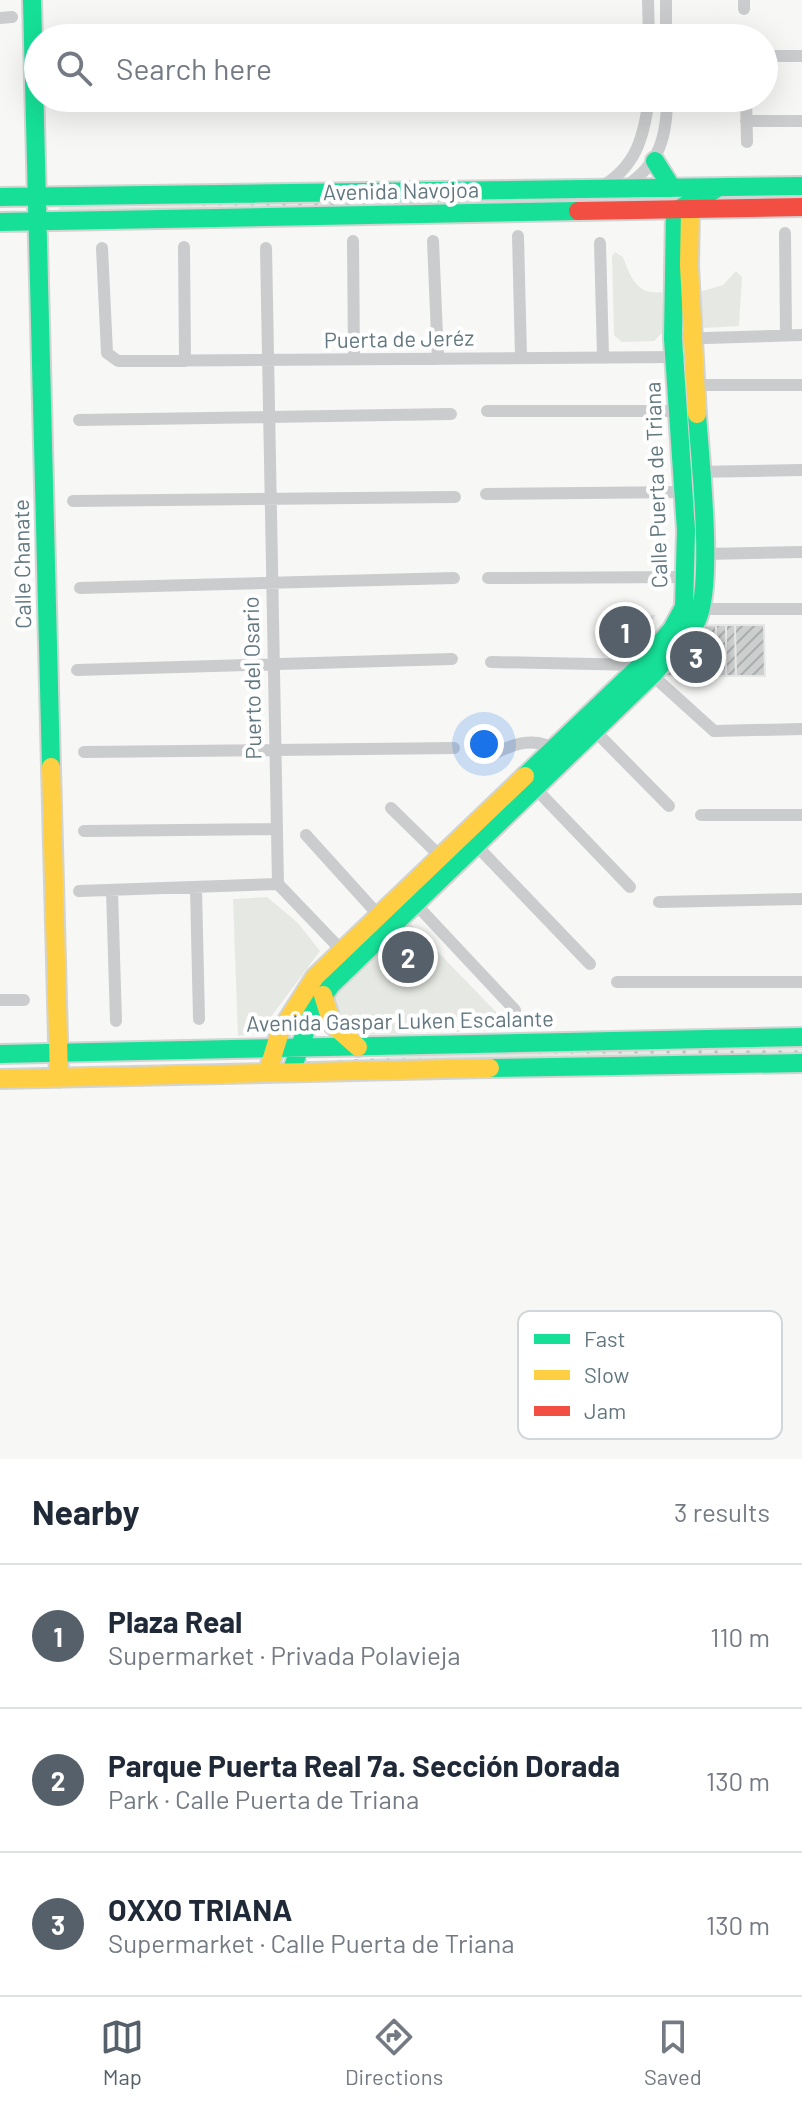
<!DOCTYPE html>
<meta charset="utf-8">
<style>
:root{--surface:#fff;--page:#f2f2f3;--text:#1f2937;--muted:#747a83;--line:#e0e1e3;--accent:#55606a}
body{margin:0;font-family:Barlow,sans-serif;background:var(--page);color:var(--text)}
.you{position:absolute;left:484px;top:744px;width:28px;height:28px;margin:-20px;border:6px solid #fff;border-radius:50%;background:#1a73e8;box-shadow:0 0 0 12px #1a73e833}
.badge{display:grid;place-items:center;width:52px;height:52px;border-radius:50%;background:var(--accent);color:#fff;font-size:26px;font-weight:700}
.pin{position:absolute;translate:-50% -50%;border:4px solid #fff;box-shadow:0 2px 8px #0006}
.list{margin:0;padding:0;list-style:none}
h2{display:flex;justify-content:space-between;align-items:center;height:104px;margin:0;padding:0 32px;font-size:34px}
h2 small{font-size:26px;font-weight:400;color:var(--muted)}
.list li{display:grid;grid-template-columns:52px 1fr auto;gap:24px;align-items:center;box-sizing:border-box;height:144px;padding:0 32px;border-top:2px solid var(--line)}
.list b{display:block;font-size:30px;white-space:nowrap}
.list p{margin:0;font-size:26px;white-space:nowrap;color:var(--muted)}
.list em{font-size:26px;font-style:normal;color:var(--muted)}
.icon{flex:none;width:44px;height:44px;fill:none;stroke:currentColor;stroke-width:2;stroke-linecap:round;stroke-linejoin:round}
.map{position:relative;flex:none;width:802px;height:1459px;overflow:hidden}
.search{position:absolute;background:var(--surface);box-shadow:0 8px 32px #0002;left:24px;right:24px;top:24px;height:88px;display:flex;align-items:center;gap:20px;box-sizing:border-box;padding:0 28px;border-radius:44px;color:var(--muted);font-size:30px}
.sheet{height:536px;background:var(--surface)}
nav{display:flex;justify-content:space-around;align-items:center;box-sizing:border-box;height:112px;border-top:2px solid var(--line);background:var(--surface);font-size:22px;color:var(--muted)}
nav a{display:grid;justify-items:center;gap:4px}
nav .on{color:var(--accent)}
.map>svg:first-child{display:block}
.grass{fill:url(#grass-dots)}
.park{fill:#e6e9e3}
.building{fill:url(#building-hatch);stroke:#e6e6e6;stroke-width:2}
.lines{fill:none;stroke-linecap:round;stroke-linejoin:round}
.fast-casing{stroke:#d2d4d4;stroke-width:22}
.slow-casing{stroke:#d2d4d4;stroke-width:22}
.jam-casing{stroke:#d2d4d4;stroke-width:22}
.street{stroke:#cbcccd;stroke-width:12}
.fast{stroke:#16e098;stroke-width:18}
.slow{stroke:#ffcf43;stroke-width:18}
.jam{stroke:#f24e42;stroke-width:18}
.labels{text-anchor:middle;stroke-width:8;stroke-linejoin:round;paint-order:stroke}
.street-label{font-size:22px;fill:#627780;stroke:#fff}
.key{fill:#fff;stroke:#d0d6d9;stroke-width:2}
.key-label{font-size:22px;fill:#627780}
</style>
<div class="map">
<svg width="802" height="1459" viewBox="0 0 802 1459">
<defs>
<pattern id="grass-dots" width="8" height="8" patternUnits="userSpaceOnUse" patternTransform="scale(2)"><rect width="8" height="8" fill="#e6e9e3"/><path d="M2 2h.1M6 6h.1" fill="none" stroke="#bec2bd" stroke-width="1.8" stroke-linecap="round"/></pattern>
<pattern id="building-hatch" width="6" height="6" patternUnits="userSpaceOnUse" patternTransform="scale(2)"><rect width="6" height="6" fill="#cdcfcf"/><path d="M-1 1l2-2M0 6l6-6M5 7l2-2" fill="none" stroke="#aaadad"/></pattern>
</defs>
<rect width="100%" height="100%" fill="#f7f7f6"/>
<path class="grass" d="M576,195l5,3 -99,9 -423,5 1,-6 68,1z
M802,1045v9l-495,8 157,-9z"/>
<path class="park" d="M615,252l8,5c7,19 14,39 39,35l2,39 -10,10 -32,1 -8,-7 -2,-79z
M736,271l6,6 -3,49 -35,2 -4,-5 -1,-31 24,-7z
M267,897l31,26 22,28 -61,82 -21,3 -5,-137z
M410,923l86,89 1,9 14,9 -150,5 -17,-10 -10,-17 2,-17z"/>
<path class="building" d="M621,616h33l-6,13 -8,-1 1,-3 -11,1 2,23 -9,-1z
M716,625v51h-55l41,-50z
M716,625h10v51h-10z
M726,625h9l1,51h-10z
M735,625h29l1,51h-29z"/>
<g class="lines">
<g class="fast-casing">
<path id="fast" d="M32,0l19,767
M655,161l17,27
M0,197l802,-11
M0,222l578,-11
M525,776l116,-111 31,-36 12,-22 2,-77 -13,-191 2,-128 41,-22
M0,1054l802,-17
M490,1068l312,-5
M292,1070l20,-58 19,-27 323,-312c14,-17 33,-34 43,-53 17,-36 3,-161 0,-206"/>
</g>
<g class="slow-casing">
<path id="slow" d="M690,210l-1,56 8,148
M51,767l8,311
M323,995l9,29 26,23
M268,1071l12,-39 35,-55 210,-201
M0,1079l490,-11"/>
</g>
<g class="jam-casing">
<path id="jam" d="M578,211l224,-4"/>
</g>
<path class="street" d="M648,0l1,38
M666,0v38
M744,0v9
M0,18l12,-1
M764,56h38
M746,98l1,44
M746,121h56
M625,187c34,-23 42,-49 42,-89
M599,188c37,-20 45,-51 50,-90
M785,233l1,102
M518,236l3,121
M353,241l1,118
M433,241l5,118
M600,243l3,113
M184,247l1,114
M102,248l5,105 11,8 561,-4
M266,248l12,636 69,72
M673,339l129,-4
M696,385h106
M487,411h191
M79,420l372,-6
M693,472l109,-2
M486,494l201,-2
M73,501l382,-4
M705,554l97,-2
M488,578l197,-1
M80,588l374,-10
M697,609h105
M491,662l150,3 73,66 88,-2
M77,670l375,-11
M595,731l74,75
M84,752l370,-4
M494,754c20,-11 43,-18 63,-3
M535,788l95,99
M391,808l50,49
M701,815h101
M84,831l192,-2
M306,835l76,84
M473,842l117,122
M196,888l3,131
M112,890l4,131
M79,891l199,-7
M411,899l104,111
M659,902l143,-3
M617,982h185
M0,1000h24"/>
<use href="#fast" class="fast"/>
<use href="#slow" class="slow"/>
<use href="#jam" class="jam"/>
</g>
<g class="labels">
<g class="street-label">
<text transform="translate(401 191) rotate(-1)" y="8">Avenida Navojoa</text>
<text transform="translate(399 339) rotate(-1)" y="8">Puerta de Jeréz</text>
<text transform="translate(656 485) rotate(-92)" y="8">Calle Puerta de Triana</text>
<text transform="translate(22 564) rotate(-91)" y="8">Calle Chanate</text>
<text transform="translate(252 678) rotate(-91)" y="8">Puerto del Osario</text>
<text transform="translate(400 1021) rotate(-1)" y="8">Avenida Gaspar Luken Escalante</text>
</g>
</g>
<rect x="518" y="1311" width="264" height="128" rx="12" class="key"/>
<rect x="534" y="1334" width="36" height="10" fill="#16e098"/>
<rect x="534" y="1370" width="36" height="10" fill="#ffcf43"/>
<rect x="534" y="1406" width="36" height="10" fill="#f24e42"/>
<g class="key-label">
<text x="584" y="1347">Fast</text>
<text x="584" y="1383">Slow</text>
<text x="584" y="1419">Jam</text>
</g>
</svg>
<div class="you"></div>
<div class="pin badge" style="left:625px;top:632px">1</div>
<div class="pin badge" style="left:408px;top:957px">2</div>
<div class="pin badge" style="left:696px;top:657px">3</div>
<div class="search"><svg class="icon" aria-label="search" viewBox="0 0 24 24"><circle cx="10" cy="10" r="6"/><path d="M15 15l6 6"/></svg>Search here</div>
</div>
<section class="sheet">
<h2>Nearby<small>3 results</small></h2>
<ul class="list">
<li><span class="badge">1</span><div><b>Plaza Real</b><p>Supermarket · Privada Polavieja</p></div><em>110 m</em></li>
<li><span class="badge">2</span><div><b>Parque Puerta Real 7a. Sección Dorada</b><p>Park · Calle Puerta de Triana</p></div><em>130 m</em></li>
<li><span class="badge">3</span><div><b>OXXO TRIANA</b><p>Supermarket · Calle Puerta de Triana</p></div><em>130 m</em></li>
</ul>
</section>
<nav>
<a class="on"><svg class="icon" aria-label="map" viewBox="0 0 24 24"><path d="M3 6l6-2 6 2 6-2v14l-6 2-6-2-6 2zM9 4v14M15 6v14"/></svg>Map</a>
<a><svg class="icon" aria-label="directions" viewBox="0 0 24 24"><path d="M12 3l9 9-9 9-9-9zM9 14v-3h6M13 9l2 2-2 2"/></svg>Directions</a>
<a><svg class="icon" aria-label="saved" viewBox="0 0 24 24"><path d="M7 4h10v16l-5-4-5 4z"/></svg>Saved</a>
</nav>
